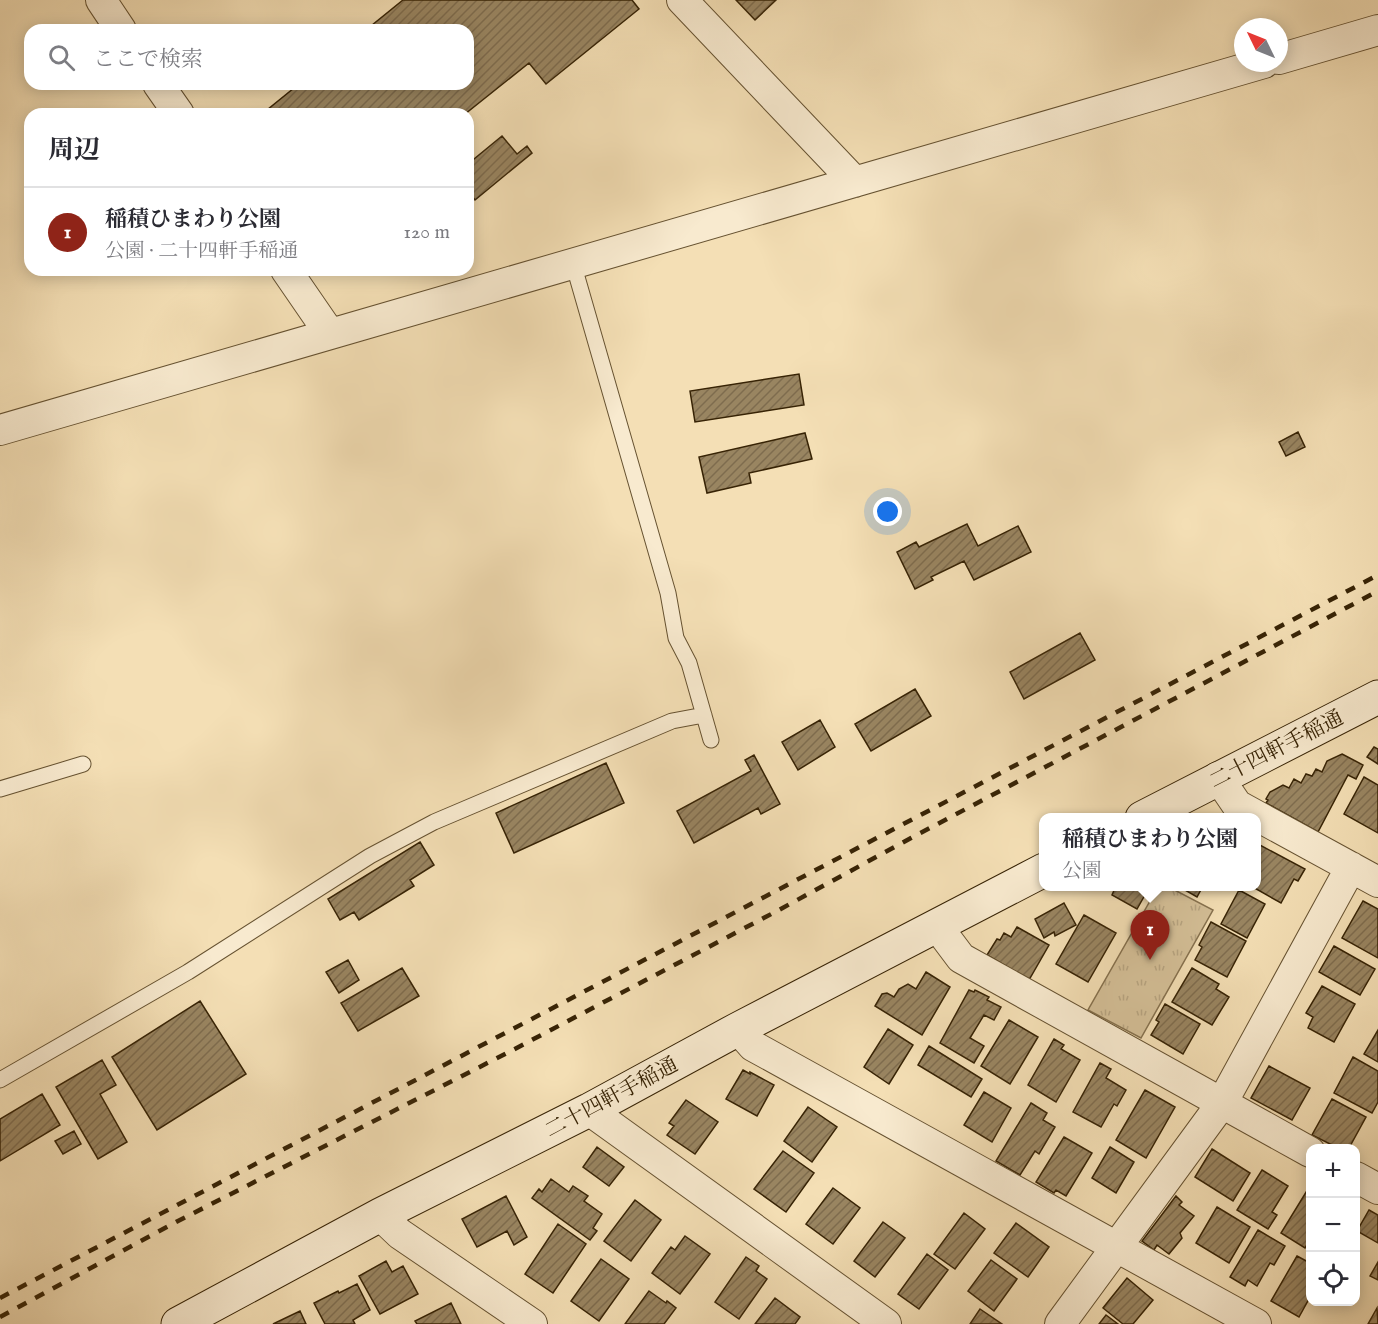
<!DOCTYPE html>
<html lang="ja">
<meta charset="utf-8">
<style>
:root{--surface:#fff;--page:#f2f2f3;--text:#2b2b33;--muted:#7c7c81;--line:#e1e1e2;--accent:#8f2418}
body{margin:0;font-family:"IM FELL English","Noto Serif JP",serif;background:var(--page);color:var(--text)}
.controls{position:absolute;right:18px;bottom:18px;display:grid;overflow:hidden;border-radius:12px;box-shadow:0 3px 15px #0003}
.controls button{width:54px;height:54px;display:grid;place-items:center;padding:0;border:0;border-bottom:2px solid var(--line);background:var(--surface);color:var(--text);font:30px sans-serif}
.compass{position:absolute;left:1234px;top:18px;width:54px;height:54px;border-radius:50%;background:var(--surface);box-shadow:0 3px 15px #0003;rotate:313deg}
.you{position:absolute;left:888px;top:512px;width:21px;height:21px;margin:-15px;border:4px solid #fff;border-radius:50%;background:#1a73e8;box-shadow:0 0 0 9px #1a73e833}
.badge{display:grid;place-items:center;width:39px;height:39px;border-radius:50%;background:var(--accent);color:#fff;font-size:20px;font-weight:700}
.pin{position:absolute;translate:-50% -50px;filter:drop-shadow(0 2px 3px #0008)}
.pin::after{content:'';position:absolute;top:32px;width:21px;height:18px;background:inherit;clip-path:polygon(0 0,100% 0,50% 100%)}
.popup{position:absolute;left:1039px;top:813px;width:222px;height:78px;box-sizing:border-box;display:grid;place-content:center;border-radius:12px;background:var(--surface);filter:drop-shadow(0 2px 4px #0005);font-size:20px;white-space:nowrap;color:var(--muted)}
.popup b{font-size:22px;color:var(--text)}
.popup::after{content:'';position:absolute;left:50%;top:100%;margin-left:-12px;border:12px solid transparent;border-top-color:var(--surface)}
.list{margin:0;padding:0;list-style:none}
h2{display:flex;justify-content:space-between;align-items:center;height:78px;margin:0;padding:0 24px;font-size:26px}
h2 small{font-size:20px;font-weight:400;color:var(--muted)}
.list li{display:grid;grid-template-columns:39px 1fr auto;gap:18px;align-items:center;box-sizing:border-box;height:90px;padding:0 24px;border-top:2px solid var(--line)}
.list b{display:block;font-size:22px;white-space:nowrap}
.list p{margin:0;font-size:20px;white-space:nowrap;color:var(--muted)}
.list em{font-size:20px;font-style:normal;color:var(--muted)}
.icon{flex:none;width:33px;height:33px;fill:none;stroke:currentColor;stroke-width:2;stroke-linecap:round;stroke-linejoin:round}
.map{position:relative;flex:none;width:1378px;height:1324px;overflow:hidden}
.search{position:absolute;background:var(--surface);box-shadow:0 3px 15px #0003;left:24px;top:24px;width:450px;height:66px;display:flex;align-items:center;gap:15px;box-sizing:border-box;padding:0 21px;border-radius:18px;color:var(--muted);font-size:22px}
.panel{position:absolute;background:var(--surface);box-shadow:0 3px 15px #0003;left:24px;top:108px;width:450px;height:168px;border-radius:18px}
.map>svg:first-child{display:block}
.park{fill:url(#park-tufts);stroke:#86714e;stroke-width:1.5}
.building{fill:url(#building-hatch);stroke:#372305;stroke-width:1.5}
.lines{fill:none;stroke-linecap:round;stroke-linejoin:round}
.lane-casing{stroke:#665231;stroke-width:17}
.street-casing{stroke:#665231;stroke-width:32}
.secondary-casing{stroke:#372305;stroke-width:35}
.lane{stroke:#f8eacf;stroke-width:15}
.street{stroke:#f8eacf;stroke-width:30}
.secondary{stroke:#f8eacf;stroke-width:33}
.rail{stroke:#372305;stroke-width:4.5;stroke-dasharray:10 10;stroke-linecap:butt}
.labels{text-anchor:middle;stroke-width:4.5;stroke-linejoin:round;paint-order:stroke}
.street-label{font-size:21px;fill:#372305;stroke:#f8eacf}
</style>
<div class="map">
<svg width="1378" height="1324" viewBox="0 0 1378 1324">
<defs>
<pattern id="park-tufts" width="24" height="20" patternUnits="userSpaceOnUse" patternTransform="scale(1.5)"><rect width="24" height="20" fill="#d4bf97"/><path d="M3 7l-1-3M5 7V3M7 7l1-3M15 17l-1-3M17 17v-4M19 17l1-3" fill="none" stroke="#b7a481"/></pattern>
<pattern id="building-hatch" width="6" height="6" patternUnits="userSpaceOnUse" patternTransform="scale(1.5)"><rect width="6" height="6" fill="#998561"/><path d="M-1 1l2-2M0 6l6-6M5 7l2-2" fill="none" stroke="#7e6c4e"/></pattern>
</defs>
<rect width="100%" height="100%" fill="#f4dfb5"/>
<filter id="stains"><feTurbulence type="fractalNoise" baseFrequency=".00333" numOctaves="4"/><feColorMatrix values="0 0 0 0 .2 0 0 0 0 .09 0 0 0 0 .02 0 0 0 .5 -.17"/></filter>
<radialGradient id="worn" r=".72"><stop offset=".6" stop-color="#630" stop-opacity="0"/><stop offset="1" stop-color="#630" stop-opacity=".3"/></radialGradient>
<path class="park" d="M1158,887h11l44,23 -72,128 -53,-28z"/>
<path class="building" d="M403,0h229l7,9 -93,75 -17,-21 -64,51h-203l37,-30h169v-54h-102z
M736,0h40l-21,20z
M502,136l15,18 10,-8 5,7 -57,47 -7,-9v-39l6,7z
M799,374l5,31 -109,17 -5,-31z
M1298,432l7,15 -19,9 -7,-14z
M805,433l7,26 -63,14 2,10 -44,10 -8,-36z
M967,524l11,22 40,-20 13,26 -57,28 -10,-19 -33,16 2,3 -18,9 -18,-37 19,-10 3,5z
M1080,633l15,27 -71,39 -14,-27z
M915,689l16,27 -60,35 -16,-27z
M820,720l15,27 -37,23 -16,-28z
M1374,747l4,2v15l-11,-7z
M1342,754l21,11 -7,14 -8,-4 -30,57 -52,-29 2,-3 -2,-1 4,-7 13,-7 6,3 5,-9 7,4 5,-9 6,2 4,-7 6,3 5,-11z
M754,755l26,49 -19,10 -3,-6 -64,35 -17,-32 74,-40 -6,-11z
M606,763l18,40 -110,50 -18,-40z
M1364,777l14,8v48l-34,-19z
M420,842l14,23 -24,15 4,6 -55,34 -5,-8 -14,8 -12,-21z
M1256,843l49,26 -7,12 -4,-2 -13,24 -30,-17h5z
M1116,886h34l-13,23 -25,-14z
M1178,886h25l-6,11z
M1239,890l26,14 -18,34 -26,-14z
M1363,901l15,8v49l-36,-20z
M1064,903l12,22 -21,11 -1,-4 -10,6 -9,-19z
M1084,915l32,18 -28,49 -32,-18z
M1211,922l35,19 -19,36 -32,-17 7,-13 -3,-2z
M1017,927l32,18 -20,35 -42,-25 10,-16 3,1 4,-7 7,4z
M1334,946l41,23 -15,26 -41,-23z
M348,960l11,20 -20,13 -13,-21z
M402,968l17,28 -61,35 -17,-28z
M1192,968l27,16 -3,5 13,8 -17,28 -40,-23z
M926,972l24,15 -28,48 -47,-29 7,-12 5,-1 7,4 5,-8 9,-5 8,5z
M1322,986l33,18 -21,38 -26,-14 5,-11 -7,-4z
M969,990l5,2 1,-2 14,7 -2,3 14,7 -7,13 -10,-5 -14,23 14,8 -10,17 -34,-20z
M200,1001l46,73 -89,56 -45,-73z
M1165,1004l35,20 -17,30 -32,-19 8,-13 -3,-2z
M1009,1020l29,17 -28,47 -29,-18z
M888,1029l25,16 -24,39 -25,-17z
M1378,1030v32l-14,-8z
M1054,1039l10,6 -3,4 19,11 -24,42 -28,-17z
M929,1046l53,33 -11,18 -53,-32z
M1353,1057l25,14v31l-6,11 -38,-20z
M102,1060l14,25 -16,9 27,48 -29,17 -42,-72z
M1100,1063l11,6 -5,9 20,12 -9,16 -3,-2 -13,23 -28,-15z
M1269,1066l41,22 -18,32 -41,-22z
M743,1070l7,4v-2l24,13 -17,31 -31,-17z
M1145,1090l30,17 -29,51 -30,-18z
M984,1092l27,16 -19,34 -28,-17z
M42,1094l18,31 -60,36v-42z
M1332,1099l34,18 -17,31h-11l-26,-13z
M686,1100l32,22 -23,32 -28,-19 7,-9 -5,-3z
M1031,1103l16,10 -4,7 12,7 -16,27 -4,-3 -15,24 -24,-14z
M808,1107l29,20 -25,35 -28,-21z
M74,1131l7,13 -18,10 -8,-13z
M1064,1137l28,16 -26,43 -10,-6 -2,3 -18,-11z
M597,1147l27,20 -15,19 -26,-19z
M1110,1147l24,15 -18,31 -24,-15z
M1212,1149l38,24 -17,28 -38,-24z
M783,1151l31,22 -28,39 -32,-23z
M1262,1170l26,16 -16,26 5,3 -9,14 -31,-19z
M551,1179l18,13 4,-6 15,10 -4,5 18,13 -9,14 4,3 -7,9 -58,-42 7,-9 3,3z
M833,1188l27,20 -27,36 -27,-20z
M1308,1189l2,2v49l-5,8 -24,-15z
M506,1196l21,41 -13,8 -7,-14 -30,16 -15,-28z
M1176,1196l6,6 -3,3 15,11 -14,17 2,5 -13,16 -12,-9 -3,5 -12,-9z
M635,1200l26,20 -30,41 -27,-20z
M1217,1207l33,20 -21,36 -33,-20z
M1369,1210l9,5v28l-21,-12z
M964,1213l21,16 -30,40 -21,-15z
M883,1222l22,16 -30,39 -21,-16z
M1016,1223l33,24 -21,30 -34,-24z
M558,1224l28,20 -33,49 -28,-19z
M1258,1230l27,16 -11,19 -4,-2 -13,23 -9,-6 -3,6 -15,-9z
M685,1236l25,18 -30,40 -28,-21 19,-26 4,3z
M927,1254l21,16 -29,39 -21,-15z
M1297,1256l13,7v34l-11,20 -28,-16z
M746,1257l13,9 -3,5 11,8 -28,40 -24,-17z
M601,1259l28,20 -30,42 -28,-20z
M991,1260l26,19 -23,32 -26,-20z
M386,1261l6,11 11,-6 15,28 -38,20 -21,-38z
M1378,1262v18l-8,-4z
M1127,1278l26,22 -20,24h-10l-20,-16z
M357,1284l13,26 -17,10 2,4h-30l-11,-21 24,-12 1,2z
M649,1291l17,12 1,-2 9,7 -12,16h-39z
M775,1298l25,19 -5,7h-40z
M451,1303l10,21h-44l-2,-3z
M1377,1308l1,16h-10z
M980,1309l22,15h-32z
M300,1311l6,13h-33z
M1106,1315l12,9h-19z"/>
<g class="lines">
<g class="lane-casing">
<path id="lane" d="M573,263l95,330 8,45 13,25 22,77
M0,789l83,-25
M0,1080l188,-108 182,-116 64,-34 238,-101 32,-6"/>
</g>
<g class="street-casing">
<path id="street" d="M101,0l20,30
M682,0l173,182
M1279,59l99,-29
M158,84l21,30
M286,270l44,64
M0,430l1264,-367
M1218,777l19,28 141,77
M937,926l24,32 349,194
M738,1029l15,17 503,278
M589,1110l297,214
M1356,1177l22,12
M380,1215l20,19 132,90
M1060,1324l162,-221 129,-236"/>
</g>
<g class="secondary-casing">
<path id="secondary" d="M1142,818l236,-121
M178,1324l202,-109 209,-105 149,-81 306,-159"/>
</g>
<use href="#lane" class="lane"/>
<use href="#street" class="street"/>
<use href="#secondary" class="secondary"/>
<path class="rail" d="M0,1298l1378,-723
M0,1317l178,-96 331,-169 268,-141 134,-73 467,-247"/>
</g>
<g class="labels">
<g class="street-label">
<text transform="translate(1276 749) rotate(-27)" y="7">二十四軒手稲通</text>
<text transform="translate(611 1097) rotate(-28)" y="7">二十四軒手稲通</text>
</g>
</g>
<rect width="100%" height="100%" filter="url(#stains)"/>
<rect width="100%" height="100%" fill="url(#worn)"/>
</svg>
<div class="controls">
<button>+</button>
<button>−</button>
<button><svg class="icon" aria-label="locate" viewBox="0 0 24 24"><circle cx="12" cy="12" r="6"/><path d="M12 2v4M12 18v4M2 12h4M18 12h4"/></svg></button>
</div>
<svg class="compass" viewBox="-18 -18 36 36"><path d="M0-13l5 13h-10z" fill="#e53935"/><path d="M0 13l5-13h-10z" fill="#7c7c81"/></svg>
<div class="you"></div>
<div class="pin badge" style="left:1150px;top:960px">1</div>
<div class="popup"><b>稲積ひまわり公園</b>公園</div>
<div class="search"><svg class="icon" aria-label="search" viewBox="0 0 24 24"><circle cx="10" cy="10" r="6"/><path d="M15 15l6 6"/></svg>ここで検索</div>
<section class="panel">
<h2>周辺<small></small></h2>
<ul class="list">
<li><span class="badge">1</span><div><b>稲積ひまわり公園</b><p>公園 · 二十四軒手稲通</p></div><em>120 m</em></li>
</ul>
</section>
</div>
